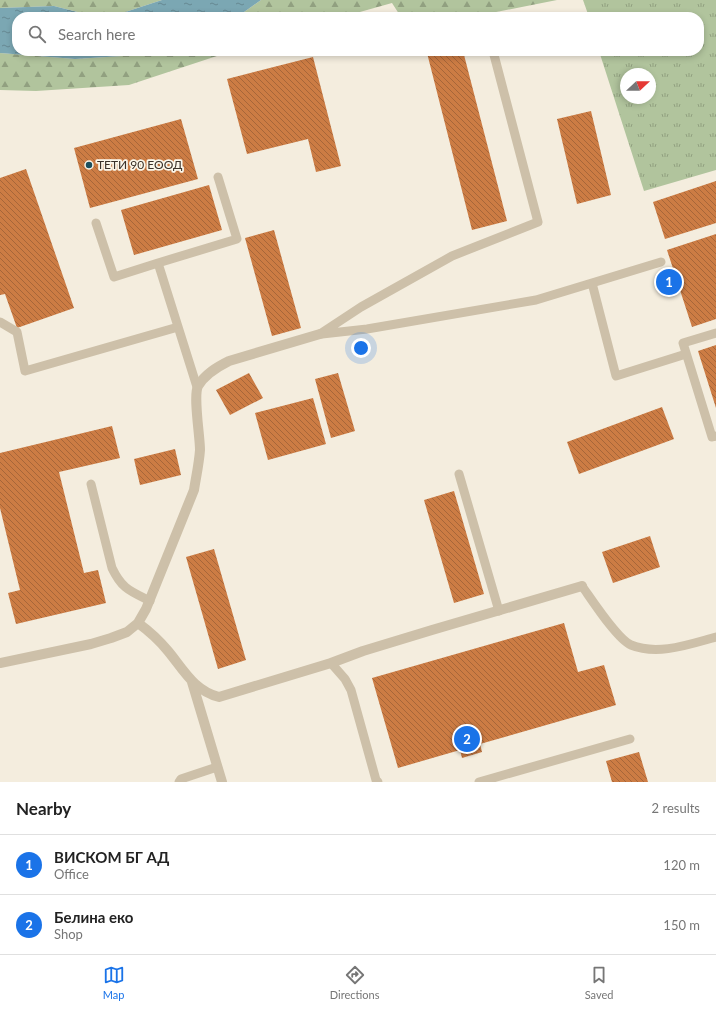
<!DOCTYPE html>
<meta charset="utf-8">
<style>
:root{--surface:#fff;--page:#f2f2f2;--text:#222;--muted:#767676;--line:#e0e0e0;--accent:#1a73e8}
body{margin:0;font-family:Lato,sans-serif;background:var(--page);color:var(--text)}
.compass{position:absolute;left:620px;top:68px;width:36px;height:36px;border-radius:50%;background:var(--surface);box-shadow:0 2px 6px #0003;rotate:68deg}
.you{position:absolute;left:361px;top:348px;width:14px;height:14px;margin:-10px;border:3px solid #fff;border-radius:50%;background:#1a73e8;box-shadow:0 0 0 6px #1a73e833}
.badge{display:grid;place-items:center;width:26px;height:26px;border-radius:50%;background:var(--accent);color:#fff;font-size:13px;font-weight:700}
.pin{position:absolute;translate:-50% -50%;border:2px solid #fff;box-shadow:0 1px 4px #0006}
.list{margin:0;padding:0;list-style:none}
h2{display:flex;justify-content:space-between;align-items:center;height:52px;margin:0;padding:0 16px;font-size:17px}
h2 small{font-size:13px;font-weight:400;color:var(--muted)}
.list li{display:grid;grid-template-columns:26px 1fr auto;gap:12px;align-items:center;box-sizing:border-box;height:60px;padding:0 16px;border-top:1px solid var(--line)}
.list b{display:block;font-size:15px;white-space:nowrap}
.list p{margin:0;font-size:13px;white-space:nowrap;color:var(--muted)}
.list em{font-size:13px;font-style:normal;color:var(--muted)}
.icon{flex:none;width:22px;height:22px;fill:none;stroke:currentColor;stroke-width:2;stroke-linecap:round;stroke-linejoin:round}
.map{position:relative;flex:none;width:716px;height:782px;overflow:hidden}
.search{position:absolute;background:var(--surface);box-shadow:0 2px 6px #0003;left:12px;right:12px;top:12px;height:44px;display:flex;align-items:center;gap:10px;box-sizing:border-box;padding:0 14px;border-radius:16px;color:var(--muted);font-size:15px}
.sheet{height:172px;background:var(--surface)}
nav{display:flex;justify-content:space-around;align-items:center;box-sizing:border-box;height:56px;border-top:1px solid var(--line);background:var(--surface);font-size:11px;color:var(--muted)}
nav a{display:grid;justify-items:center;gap:2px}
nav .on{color:var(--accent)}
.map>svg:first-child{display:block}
.grass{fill:url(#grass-tufts);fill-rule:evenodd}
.forest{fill:url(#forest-firs)}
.water{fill:url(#water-ripples)}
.building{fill:url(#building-back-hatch)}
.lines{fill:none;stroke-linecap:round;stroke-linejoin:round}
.lane{stroke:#cdc0a9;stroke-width:9}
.street{stroke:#cdc0a9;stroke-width:10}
.poi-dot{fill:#1c4f5e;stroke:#fbf7eb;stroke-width:1.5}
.labels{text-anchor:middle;stroke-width:3.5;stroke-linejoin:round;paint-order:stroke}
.poi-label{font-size:12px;fill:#3a3129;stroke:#fbf7eb;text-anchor:start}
</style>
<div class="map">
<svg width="716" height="782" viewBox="0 0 716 782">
<defs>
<pattern id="grass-tufts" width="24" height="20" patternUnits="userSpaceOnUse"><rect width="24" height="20" fill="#b1c49d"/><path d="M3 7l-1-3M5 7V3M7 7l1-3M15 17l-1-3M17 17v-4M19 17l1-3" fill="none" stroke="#91a080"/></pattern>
<pattern id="forest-firs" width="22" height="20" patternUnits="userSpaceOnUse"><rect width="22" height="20" fill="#b1c49d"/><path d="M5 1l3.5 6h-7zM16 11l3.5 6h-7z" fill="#91a080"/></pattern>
<pattern id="water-ripples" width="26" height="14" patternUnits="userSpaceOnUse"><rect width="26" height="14" fill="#7ba7b3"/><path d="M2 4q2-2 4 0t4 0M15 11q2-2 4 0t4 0" fill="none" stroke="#668992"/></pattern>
<pattern id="building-back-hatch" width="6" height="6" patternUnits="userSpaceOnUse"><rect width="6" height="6" fill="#cc7c44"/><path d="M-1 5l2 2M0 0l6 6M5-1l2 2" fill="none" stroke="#a76639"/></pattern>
</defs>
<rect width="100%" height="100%" fill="#f4edde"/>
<path class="grass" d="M583,0h133v170l-72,21 -45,-140h100v-34h-110zM626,74h24v24h-24z"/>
<path class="forest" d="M0,0h162l-52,17h-13l-43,-11 -54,2z
M261,0h296l-86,17h-70l-9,-14 -50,14h-105z
M150,51h82l-103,34 -93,6 -36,-1v-37l75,6 63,-4z"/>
<path class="water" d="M162,0h99l-24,17h-127z
M54,6l43,11h-80v34h133l-12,4 -63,4 -75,-6v-45z"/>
<path class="building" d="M434,51h29l44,170 -35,9 -45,-177z
M313,57l28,109 -25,6 -8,-33 -61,15 -20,-75z
M591,111l20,84 -34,9 -20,-85z
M181,119l17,60 -108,29 -16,-60z
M26,169l48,139 -57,20 -12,-34 -5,1v-117z
M716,181v42l-51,16 -12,-37z
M209,185l13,45 -88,25 -13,-45z
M274,230l27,98 -29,8 -27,-98z
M716,234v85l-24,8 -25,-77z
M716,345v63l-18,-57z
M249,373l14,25 -33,17 -14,-25z
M338,373l17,58 -24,7 -16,-59z
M313,398l13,46 -58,16 -13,-47z
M662,407l12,32 -95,35 -12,-32z
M112,426l8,32 -61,14 25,101 14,-3 8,33 -90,21 -8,-31 12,-3 -20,-82v-55z
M175,449l6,26 -41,10 -6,-26z
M454,491l30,103 -30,9 -30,-103z
M650,536l10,31 -47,16 -11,-31z
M214,549l32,111 -28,9 -32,-112z
M564,623l14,49 26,-7 12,40 -136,39 2,8 -20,6 -2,-8 -62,18 -26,-90z
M639,752l9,30h-36l-6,-21z"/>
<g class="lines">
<path class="lane" d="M96,223l18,54 44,-14
M592,283l24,93 70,-22
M0,322l17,10 8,39 153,-44
M716,333l-33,10 29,94 4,-1
M320,334l41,-27 91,-51 86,-34 -45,-171
M322,334l45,-5 169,-29 125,-38
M197,387l-39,-124 79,-24 -19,-62
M459,474l40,137
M91,484l21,84c10,21 18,23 38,33
M582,586c10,14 35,53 49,59 27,11 59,-1 85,-8
M331,663l14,16 6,11 25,90 2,2
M179,782l2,-3 36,-12
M479,782l151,-43"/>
<path class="street" d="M138,623c11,8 21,17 30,28 15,18 26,40 51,46l112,-34 32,-12 69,-21 150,-44
M0,663l91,-19 20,-6 16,-6 11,-9 8,-14 48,-119c2,-13 5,-26 6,-40 0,-14 -7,-54 -2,-64 7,-12 19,-19 31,-25l91,-27
M192,682l30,100"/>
</g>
<circle class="poi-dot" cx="89" cy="165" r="4"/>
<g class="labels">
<g class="poi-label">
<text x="97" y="169">ТЕТИ 90 ЕООД</text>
</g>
</g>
</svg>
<svg class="compass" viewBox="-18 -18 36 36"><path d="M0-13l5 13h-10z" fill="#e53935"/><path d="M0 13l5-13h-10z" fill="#767676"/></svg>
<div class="you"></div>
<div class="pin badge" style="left:669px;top:282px">1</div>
<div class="pin badge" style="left:467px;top:739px">2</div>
<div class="search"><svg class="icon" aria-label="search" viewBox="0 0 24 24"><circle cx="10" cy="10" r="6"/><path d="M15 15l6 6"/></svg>Search here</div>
</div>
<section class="sheet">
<h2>Nearby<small>2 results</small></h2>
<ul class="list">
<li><span class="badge">1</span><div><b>ВИСКОМ БГ АД</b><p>Office</p></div><em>120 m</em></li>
<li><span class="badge">2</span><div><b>Белина еко</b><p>Shop</p></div><em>150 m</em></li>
</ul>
</section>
<nav>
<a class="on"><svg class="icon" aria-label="map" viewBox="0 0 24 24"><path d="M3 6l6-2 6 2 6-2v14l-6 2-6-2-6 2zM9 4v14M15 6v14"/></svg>Map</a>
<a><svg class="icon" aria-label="directions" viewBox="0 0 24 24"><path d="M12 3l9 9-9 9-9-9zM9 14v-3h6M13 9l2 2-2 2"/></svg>Directions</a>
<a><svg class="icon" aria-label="saved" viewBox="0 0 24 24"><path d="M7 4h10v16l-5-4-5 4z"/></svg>Saved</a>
</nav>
